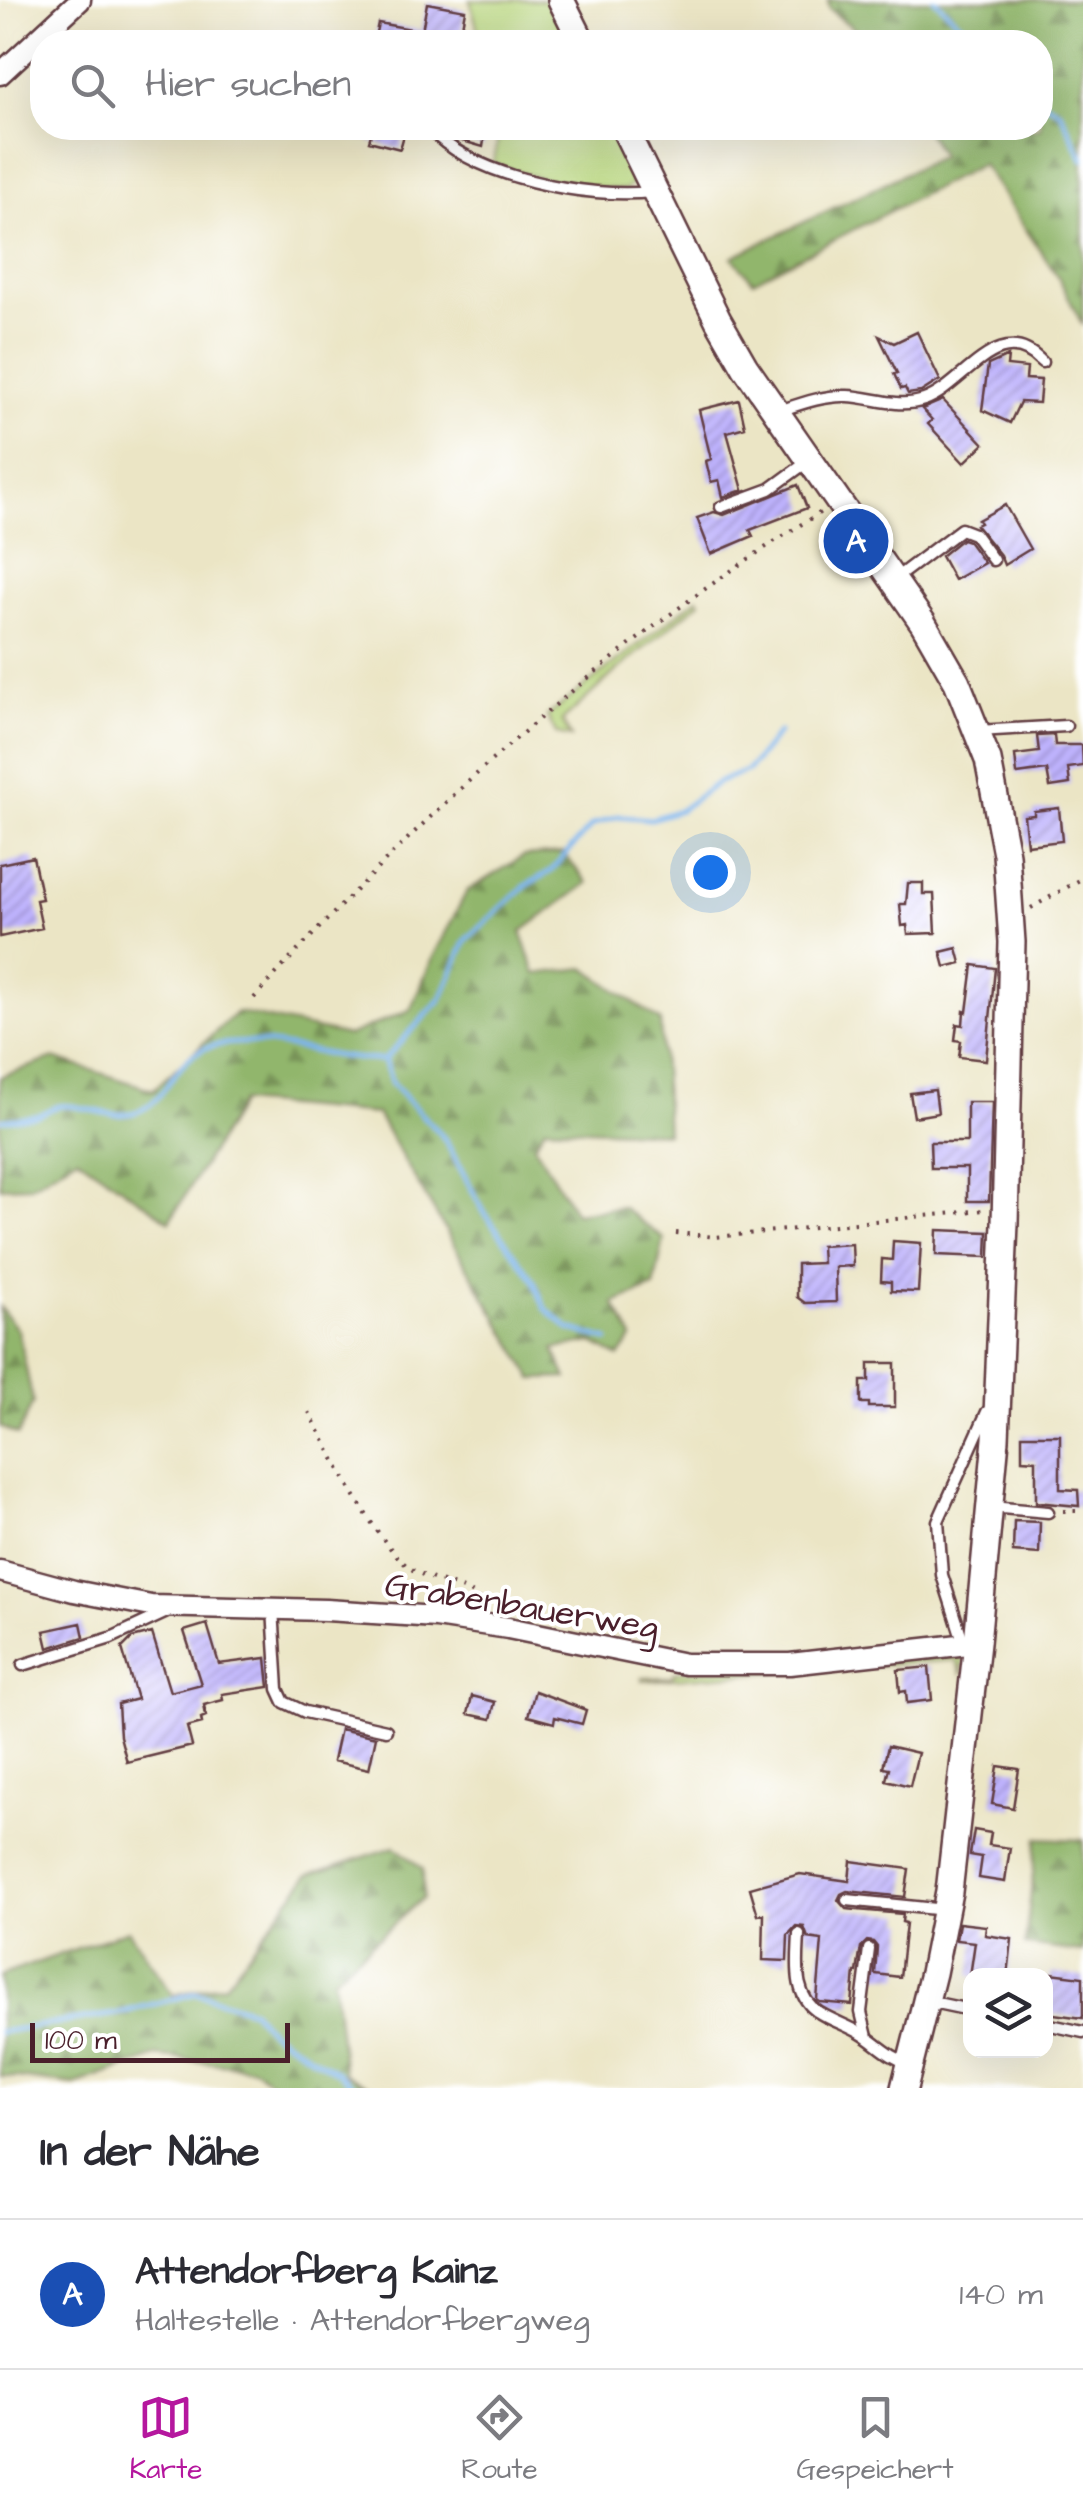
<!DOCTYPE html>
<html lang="de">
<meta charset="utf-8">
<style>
:root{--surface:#fff;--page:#f2f2f3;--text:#2b2b33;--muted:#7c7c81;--line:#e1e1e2;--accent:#b5179e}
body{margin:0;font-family:"Architects Daughter",sans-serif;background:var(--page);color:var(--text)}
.controls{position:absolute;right:30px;bottom:30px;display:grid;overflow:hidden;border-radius:20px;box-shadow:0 10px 40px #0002}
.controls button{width:90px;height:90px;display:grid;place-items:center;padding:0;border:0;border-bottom:2px solid var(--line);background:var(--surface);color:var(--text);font:50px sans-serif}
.scale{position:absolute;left:30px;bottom:25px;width:260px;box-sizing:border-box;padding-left:10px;border:5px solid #4a1f2b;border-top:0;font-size:28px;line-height:35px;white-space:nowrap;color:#4a1f2b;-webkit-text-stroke:8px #fff;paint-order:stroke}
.you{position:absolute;left:710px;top:872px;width:35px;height:35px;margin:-25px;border:8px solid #fff;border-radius:50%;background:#1a73e8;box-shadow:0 0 0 15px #1a73e833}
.badge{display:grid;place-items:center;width:65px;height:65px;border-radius:50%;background:var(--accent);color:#fff;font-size:32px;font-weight:700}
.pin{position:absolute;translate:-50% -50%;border:5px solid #fff;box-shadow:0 2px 10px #0006}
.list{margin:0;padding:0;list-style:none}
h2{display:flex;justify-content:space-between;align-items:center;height:130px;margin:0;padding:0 40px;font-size:42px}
h2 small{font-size:32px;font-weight:400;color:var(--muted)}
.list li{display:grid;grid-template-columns:65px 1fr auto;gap:30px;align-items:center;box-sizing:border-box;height:150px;padding:0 40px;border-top:2px solid var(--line)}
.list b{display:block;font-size:38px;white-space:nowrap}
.list p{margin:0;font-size:32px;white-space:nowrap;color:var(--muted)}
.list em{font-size:32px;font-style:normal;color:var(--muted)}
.icon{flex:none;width:55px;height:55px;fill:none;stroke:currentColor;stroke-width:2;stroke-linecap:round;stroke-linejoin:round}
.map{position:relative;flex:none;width:1083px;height:2088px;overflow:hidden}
.search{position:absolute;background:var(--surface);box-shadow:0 10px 40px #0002;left:30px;right:30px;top:30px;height:110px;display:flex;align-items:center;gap:25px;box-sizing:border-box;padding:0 35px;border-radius:40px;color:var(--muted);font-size:38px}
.sheet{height:280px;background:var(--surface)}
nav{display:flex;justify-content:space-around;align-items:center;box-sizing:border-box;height:140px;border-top:2px solid var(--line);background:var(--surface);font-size:28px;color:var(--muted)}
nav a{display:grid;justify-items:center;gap:5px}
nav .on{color:var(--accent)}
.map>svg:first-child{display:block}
.green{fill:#b7d57c;stroke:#807a54;stroke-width:2.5}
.forest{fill:url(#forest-firs);stroke:#6e6a4c;stroke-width:2.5}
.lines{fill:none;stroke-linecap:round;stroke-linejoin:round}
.stream{stroke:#7db5ed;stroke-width:5}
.building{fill:url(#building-hatch)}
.service-casing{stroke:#623d42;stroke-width:15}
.minor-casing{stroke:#623d42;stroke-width:25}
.tertiary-casing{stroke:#623d42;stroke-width:30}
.path{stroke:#623d42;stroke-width:4;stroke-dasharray:2.5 8;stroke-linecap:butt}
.service{stroke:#fff;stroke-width:10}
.minor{stroke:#fff;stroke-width:20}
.tertiary{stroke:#fff;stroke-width:25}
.labels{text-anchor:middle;stroke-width:8;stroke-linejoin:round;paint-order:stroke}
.street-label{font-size:35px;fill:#4a1f2b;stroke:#fff}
</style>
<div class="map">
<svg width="1083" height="2088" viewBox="0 0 1083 2088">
<defs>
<pattern id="forest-firs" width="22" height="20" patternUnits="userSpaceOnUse" patternTransform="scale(2.5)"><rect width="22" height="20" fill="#91b66c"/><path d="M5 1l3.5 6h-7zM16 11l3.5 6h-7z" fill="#789359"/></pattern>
<pattern id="building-hatch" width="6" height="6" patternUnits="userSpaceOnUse" patternTransform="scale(2.5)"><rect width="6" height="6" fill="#beb2fd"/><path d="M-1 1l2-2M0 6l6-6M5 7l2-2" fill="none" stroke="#9c90cd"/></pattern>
</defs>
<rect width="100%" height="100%" fill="#fff"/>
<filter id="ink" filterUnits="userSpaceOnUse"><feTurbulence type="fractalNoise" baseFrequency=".01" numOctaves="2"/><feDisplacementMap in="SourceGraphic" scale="20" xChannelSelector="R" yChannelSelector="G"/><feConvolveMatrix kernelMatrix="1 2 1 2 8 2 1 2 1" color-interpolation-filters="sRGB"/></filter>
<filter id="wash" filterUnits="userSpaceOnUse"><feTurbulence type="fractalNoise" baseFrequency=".0048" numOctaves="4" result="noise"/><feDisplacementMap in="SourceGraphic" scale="40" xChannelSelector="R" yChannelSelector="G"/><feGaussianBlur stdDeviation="2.25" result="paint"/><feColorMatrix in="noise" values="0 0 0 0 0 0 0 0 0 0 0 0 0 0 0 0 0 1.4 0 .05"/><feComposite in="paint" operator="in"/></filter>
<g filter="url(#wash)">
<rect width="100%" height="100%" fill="#ebe5c5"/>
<path class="green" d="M470,0h81l20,42h-90z
M500,128h113l23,54 -12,8c-46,-4 -88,-10 -131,-26z
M698,598l2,4 -84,69 -54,50 9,16 -15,-3 -9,-18z
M956,1654l8,5 -2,16 -6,-15 -314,21v-3l30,-1 3,-5z"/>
<path class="forest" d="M828,0h255v326l-25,-49 -76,-113 -229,117 -21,-24 209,-101 -16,-28h115v-86h-169l-42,-33z
M563,853l25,30 -67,49 15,42 49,-6 75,53 7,112 -122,-6 -11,18 41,68 47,-6 42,32 -10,48 -40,16 19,35 -14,19 -28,-15 -37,7 13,29 -34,1 -156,-265 -136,-12 -71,119 -93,-64 -47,29 -30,1v-110l54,-19 99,32 84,-78 111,24 62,-26 23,-53 34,-66 57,-35z
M0,1307l18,23 15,72 -15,33 -18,-8z
M1037,1838l46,2v112l-58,-7z
M395,1847l28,22v29l-90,80 11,96 30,14h-96l-24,-20 -98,-12 -81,29 -75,-9v-100l128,-46 45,65 52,-11 83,-109z"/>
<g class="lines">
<path class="stream" d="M935,0l45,42
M1040,100l20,11 23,48
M384,1060l8,24 52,54 40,74 49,67 12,29 24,21 39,11
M0,1120c12,-2 26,-2 38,-5 7,-2 14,-8 22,-9 24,-3 48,15 76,6 36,-12 35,-58 80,-67 58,-11 111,16 168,15l57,-61 25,-59 58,-53 27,-16 41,-46 27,-9 32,3 29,-9 37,-27 31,-13 31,-38
M0,2032l116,-18 80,-21 56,17 18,21 68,42 17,15"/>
</g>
<g id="blocks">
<path class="building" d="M427,3l38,7 -6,32h-85l4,-19 44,8z
M373,128h33l-6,21 -31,-8z
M458,128h28l-3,19 -27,-8z
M917,332l23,48 -19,12 -13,2 -3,-6 -4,1 -7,-15 3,-1 -18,-37 15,7z
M1008,356l-1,10 20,2 -1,11 15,1 -2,23 -19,-1 -10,21 -28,-13 6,-45z
M739,400l6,27 -18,5 16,58 -20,7 -4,-17 -8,2 -5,-21 5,-2 -12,-49z
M943,400l41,44 -20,19 -36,-39 4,-4 -10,-11z
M798,485l9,23 -57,22 3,6 -42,18 -14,-36 17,-6 10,3z
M1005,505l25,44 -26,16 -4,-10 -24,-30 4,-2 -2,-3z
M962,539l6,2 16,22 -30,17 -13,-24z
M1054,735l1,10h27l1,21 -15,2 2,16 -20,3 -3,-17 -30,4 -2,-19 24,-3 -2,-16z
M1059,808l3,33 -35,4 -3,-29 10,-1v-4z
M33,857l9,42 -6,1 6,28 -42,9v-73z
M908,883h15v11h11l2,39 -28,1 -1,-9 -5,1 -2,-22h6z
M957,948l4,15 -16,4 -4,-15z
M973,965l22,3 -9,92 -27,-3 2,-16 -6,-1 2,-16 6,1 1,-14 3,1z
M935,1090l3,23 -24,4 -4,-24z
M967,1102h25l-3,99h-22v-33h-36l-1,-26h37z
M937,1230l51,2 -1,25 -51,-2z
M893,1241l28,2 -3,49 -27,-1v-9l-10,-1 1,-22 10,1z
M852,1244l1,22 -18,1 1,35 -31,1 -8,-6v-33l25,-1 -1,-17z
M869,1363h26v44h-26v-4h-8v-22h8z
M1022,1435h38v54l18,1 1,16 -43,-4v-42l-14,-1z
M1014,1521l26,1 -1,32 -26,-2z
M81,1623l3,14 -36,11 -4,-17z
M207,1624l12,40 47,-6 3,29 -47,7 1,6 -19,5 2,11 -5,2 1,5 -15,4 5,19 -65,16 -7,-26 -2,-32 19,-5 -15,-51 10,-10 20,-5 18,59 31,-8 -17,-53z
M929,1667l3,33 -25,3 -1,-12 -6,1 -2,-22z
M535,1691l51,19 -4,14 -27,-7 -1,6 -26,-7z
M472,1696l23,6 -4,17 -23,-5z
M340,1729l36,8 -7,32 -36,-8z
M888,1746l30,7 -8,33 -24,-6 3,-12 -6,-1z
M998,1766l21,3 -6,39 -21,-4z
M974,1830l17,3 -2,12 21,3 -5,34 -26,-4 3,-21 -12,-2z
M851,1861l58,8 -4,28 -58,-6 -6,3 -3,6 8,9 57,5 -1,8 4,1 -6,54 -25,-3 2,-27 -4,-5 -6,-1 -6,6 -4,25h-2l-3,33 -32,-3 -3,-2 5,-60 -14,-2 -4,-11 -8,-1 -8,9 -1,26 -24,-1 1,-46 -6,1 -8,-27 50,-14 49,7z
M959,1923l27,3 -1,9 27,4 -4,37h-38l5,-34 -19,-2z
M1051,1973l32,4v41l-37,-5v-32l4,1z"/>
</g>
</g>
<g filter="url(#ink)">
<use href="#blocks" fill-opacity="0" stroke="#623d42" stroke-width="2.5"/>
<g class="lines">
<g class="service-casing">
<path id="service" d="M429,128c45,50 158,71 223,64
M779,411c21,-7 45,-16 68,-15 26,1 51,13 77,4 39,-13 75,-84 118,-38
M721,507l49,-18 37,-27
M896,578l65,-49 13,5 19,26
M978,731l88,-5
M990,1507l58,5
M273,1609l5,80 6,13 21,10 81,18
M964,1644l-22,-69 -4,-54 49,-109 5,-4
M23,1665l88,-27 56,-26
M847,1900l98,10
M799,1934c-1,28 -7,63 21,79 13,8 29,13 42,21 16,10 28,24 47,29
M927,2001l43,9
M1046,2024l37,8
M867,2037l-6,-25 8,-63"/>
</g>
<g class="minor-casing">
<path id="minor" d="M0,74l80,-74
M0,1571l74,20 77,15 175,4 110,7 72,11 177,36h105l187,-21"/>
</g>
<g class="tertiary-casing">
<path id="tertiary" d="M561,0l21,42
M624,128l94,192 27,47 178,256 34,59 31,78 18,94 6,88 -7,281 -9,216 -19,204 -28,249 -16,81 -29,115"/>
</g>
<path class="path" d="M1031,908l52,-30
M254,998c168,-185 353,-354 567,-486
M676,1233l40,4 268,-27
M309,1412c24,44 61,120 96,152 23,21 64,17 83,43
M1063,1511h20"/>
<use href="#service" class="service"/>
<use href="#minor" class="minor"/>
<use href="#tertiary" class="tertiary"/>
</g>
</g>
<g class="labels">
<g class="street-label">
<text transform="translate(522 1605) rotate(9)" y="12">Grabenbauerweg</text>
</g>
</g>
</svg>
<div class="controls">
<button><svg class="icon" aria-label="layers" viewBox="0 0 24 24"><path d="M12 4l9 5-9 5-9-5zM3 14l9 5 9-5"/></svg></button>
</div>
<div class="scale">100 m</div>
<div class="you"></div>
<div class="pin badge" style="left:856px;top:541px;background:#1a4fb4">A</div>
<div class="search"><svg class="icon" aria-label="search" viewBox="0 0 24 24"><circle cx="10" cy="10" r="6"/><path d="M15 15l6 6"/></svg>Hier suchen</div>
</div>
<section class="sheet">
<h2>In der Nähe<small></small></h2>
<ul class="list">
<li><span class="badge" style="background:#1a4fb4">A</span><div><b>Attendorfberg Kainz</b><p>Haltestelle · Attendorfbergweg</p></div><em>140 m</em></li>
</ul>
</section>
<nav>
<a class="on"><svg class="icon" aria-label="map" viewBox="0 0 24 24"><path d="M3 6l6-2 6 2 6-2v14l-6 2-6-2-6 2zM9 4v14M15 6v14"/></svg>Karte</a>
<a><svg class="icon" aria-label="directions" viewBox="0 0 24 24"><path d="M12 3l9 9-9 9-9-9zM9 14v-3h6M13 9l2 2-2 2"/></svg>Route</a>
<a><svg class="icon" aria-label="saved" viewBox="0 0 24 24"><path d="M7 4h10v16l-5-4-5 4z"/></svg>Gespeichert</a>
</nav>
